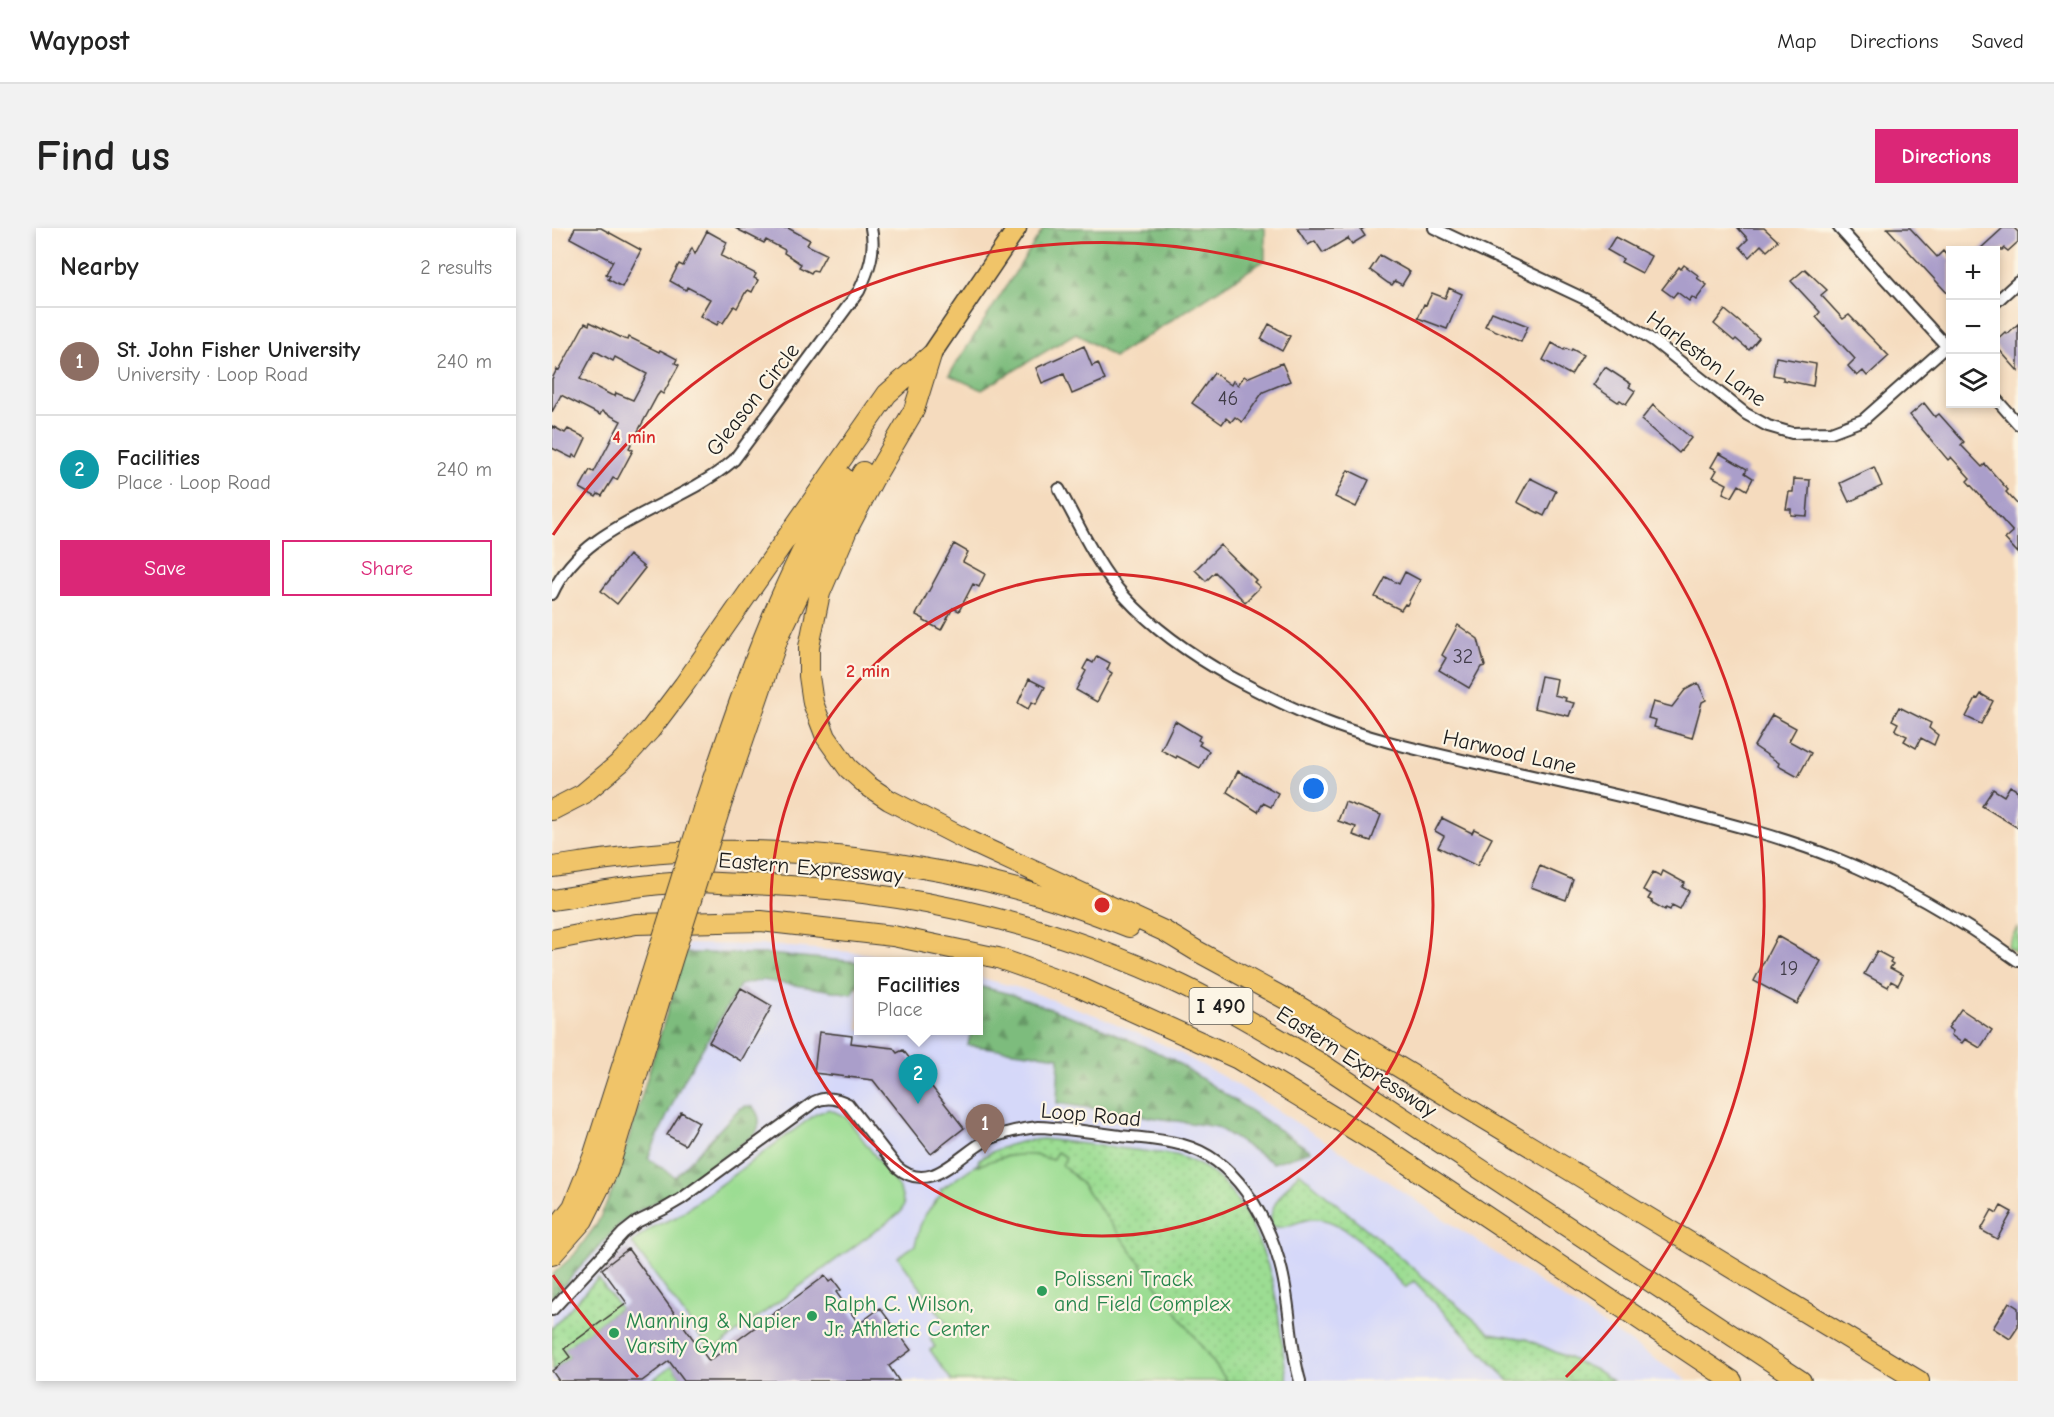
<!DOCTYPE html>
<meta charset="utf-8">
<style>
:root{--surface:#fff;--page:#f2f2f2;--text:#222;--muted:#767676;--line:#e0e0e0;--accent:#db2777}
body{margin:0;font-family:"Comic Neue",sans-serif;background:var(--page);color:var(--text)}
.controls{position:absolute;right:18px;top:18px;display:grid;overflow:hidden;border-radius:0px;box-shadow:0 3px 9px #0003}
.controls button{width:54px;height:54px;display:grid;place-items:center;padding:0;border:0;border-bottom:2px solid var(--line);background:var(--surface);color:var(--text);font:30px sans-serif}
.you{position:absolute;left:762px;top:561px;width:21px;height:21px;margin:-15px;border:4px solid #fff;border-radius:50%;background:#1a73e8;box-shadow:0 0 0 9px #1a73e833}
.badge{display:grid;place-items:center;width:39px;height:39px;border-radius:50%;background:var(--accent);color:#fff;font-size:20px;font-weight:700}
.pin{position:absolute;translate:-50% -50px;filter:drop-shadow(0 2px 3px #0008)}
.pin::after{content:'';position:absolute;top:32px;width:21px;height:18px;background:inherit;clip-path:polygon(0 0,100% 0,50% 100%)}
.popup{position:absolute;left:302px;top:729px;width:129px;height:78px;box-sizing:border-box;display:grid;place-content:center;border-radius:0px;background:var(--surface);filter:drop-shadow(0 2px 4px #0005);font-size:20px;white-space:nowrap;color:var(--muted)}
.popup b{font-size:22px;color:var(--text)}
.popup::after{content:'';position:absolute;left:50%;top:100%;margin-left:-12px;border:12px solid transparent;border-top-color:var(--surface)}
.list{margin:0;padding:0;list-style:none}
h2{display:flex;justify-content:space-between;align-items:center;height:78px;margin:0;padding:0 24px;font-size:26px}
h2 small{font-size:20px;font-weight:400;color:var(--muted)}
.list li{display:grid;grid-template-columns:39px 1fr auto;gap:18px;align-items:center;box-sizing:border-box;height:108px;padding:0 24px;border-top:2px solid var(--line)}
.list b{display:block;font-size:22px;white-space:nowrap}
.list p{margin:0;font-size:20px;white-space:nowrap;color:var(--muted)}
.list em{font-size:20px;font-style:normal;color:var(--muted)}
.actions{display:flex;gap:12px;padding:18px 24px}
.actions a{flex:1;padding:14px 0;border:2px solid var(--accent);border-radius:0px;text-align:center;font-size:21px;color:var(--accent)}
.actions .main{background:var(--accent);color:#fff}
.icon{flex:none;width:33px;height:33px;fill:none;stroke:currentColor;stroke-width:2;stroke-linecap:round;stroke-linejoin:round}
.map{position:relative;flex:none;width:1466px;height:1153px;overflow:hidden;border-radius:0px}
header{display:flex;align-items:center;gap:36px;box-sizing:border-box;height:84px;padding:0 30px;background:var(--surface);border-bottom:2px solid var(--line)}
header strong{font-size:28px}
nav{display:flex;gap:33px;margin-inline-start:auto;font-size:21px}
.intro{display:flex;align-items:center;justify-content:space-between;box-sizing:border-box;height:144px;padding:0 36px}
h1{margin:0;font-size:42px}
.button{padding:15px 27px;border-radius:0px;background:var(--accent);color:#fff;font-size:21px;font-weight:700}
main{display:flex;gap:36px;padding:0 36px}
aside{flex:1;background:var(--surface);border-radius:0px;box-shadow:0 3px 9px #0003}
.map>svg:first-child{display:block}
.built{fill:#d5d8f9}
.grass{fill:url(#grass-dots);stroke:#5c7c58;stroke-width:1.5}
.forest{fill:url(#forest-firs);stroke:#4c6c4c;stroke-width:1.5}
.park{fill:url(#park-crowns);stroke:#5c7c58;stroke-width:1.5}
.garden{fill:#9cdd93;stroke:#5c7c58;stroke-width:1.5}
.building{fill:#aa9eca;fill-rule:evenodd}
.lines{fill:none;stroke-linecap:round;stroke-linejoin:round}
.minor-casing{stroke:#3d3934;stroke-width:14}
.primary-casing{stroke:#3d3934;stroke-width:21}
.motorway-casing{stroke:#3d3934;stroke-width:22}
.minor{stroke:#fff;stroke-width:10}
.primary{stroke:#f0c469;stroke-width:18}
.motorway{stroke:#f0c469;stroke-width:20}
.motorway-bridge-casing{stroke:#3d3934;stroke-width:22;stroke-linecap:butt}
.motorway-bridge{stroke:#f0c469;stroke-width:20}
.ring{fill:none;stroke:#d62828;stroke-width:3}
.leisure-dot{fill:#2e9e5b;stroke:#fcf5e5;stroke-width:2}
.labels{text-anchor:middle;stroke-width:4.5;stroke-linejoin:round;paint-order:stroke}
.number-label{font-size:20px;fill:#403c48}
.shield{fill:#fcf5e5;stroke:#5f5d58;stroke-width:1.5}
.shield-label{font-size:21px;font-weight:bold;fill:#1c1c1c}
.street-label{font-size:22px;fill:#1c1c1c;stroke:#fcf5e5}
.leisure-label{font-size:22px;fill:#27864d;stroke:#fcf5e5;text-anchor:start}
.centre{fill:#d62828;stroke:#fcf5e5;stroke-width:3}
.ring-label{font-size:18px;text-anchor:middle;font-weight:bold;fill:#d62828;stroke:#fcf5e5;stroke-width:4.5;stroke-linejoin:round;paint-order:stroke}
</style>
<header>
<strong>Waypost</strong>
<nav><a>Map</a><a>Directions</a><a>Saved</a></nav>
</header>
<div class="intro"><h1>Find us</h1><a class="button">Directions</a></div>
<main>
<aside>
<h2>Nearby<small>2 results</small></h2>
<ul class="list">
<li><span class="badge" style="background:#8d6e63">1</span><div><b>St. John Fisher University</b><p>University · Loop Road</p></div><em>240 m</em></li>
<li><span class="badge" style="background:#0f9aa8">2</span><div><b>Facilities</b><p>Place · Loop Road</p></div><em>240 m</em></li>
</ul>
<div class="actions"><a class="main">Save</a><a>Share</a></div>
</aside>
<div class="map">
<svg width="1466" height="1153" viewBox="0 0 1466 1153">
<defs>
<pattern id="grass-dots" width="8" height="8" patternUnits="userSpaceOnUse" patternTransform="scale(1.5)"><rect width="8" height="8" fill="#9cdd93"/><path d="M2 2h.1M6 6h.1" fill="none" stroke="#86bd7e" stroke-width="1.8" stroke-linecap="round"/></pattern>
<pattern id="forest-firs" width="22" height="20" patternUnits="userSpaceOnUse" patternTransform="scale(1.5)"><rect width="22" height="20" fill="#7dbc7d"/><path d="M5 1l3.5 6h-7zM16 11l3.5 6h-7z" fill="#669866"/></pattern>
<pattern id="park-crowns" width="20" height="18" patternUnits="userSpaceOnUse" patternTransform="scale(1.5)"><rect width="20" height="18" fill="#9cdd93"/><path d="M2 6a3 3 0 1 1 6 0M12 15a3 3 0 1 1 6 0" fill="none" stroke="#86bd7e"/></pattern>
</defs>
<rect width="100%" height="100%" fill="#fcf5e5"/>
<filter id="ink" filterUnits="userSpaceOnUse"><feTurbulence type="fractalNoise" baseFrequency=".0167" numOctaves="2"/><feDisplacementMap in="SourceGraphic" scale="12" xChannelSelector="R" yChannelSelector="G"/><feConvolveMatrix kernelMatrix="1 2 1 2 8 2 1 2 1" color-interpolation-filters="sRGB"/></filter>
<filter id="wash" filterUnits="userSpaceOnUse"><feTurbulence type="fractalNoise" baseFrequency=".008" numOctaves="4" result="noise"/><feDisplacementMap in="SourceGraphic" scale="24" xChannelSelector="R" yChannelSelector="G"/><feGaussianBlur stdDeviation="1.35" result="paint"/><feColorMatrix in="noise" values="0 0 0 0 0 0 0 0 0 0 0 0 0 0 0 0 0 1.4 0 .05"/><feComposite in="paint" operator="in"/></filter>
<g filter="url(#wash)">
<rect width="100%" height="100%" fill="#f5dbbe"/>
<path class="built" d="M136,716l81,1 93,8 52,8 -56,1v68h120v-53l45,12 80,29 68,30 65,36 125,80 327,217h-1136v-106l22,-20 23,-31 17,-37z"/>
<path class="grass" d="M491,911l133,16c15,5 28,11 40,21 30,25 54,86 60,123 5,27 6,55 12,82h-61l-153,-206 -67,-19 -27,9 -2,-3 1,-3c20,-12 40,-19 64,-20z
M747,944l191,161 36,6 74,33 13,9h-104l-95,-100 -9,7c-23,-23 -57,-71 -92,-69 -14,0 -27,12 -41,7 -7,-19 17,-40 27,-54z
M46,1050l22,30 -55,41 5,8 -18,14v-43z
M121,1137l10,15 -32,1z"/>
<path class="forest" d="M492,0h221v32l-151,97 -38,-24 -94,57 -33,-15z
M133,725l82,1 91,8v23l-6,9 -90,-14 -22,5 -58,98 -34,75 27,19 64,-68 7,-3 7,1c7,9 8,15 3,26l-81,59 -39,20 -17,13 -67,73v-23l22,-20 23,-31 17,-37z
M426,758l32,8 90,33 72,32 139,92 -38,12 -56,-36 -160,-24 2,-46 -91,-12 3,-14 7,-1z"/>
<path class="park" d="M1466,698v28l-11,-8z"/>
<path class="garden" d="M277,881l17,8 54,72 4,16 -3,7 -188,138 -4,-1 -77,-106 19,-15 25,-11 140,-103z
M505,924l9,5 -4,8 19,18 146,198h-275l-22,-31 5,-3 -5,-8 14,-11v-1l3,-3 -49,-67 17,-12 5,-19 5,-11 17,-22 -2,-3 37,-26 1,2c24,-11 49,-16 74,-6z"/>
<g id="blocks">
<path class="building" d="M23,0h26l40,22 -19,37 -14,-8 2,-3 -4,-2 7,-13 -43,-23z
M183,0h53l22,12 -3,5 19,9 -9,17 -4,-1 -2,3 -12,-6 2,-3 -17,-11 1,-3 -19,-10 -2,3z
M745,0h67l-3,2 4,6 -13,8 -4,-6 -25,15 -8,-12 -7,4z
M1186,0h26l14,13 -11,10 -6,-6 -12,12 -9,-10 8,-8z
M1335,0h23l27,29 6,-6 7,9v36z
M1451,0h11l4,4v10l-10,9 -4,-3 -2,2h-23z
M155,3l20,11 -6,14 35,18 -2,4 4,2 -6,12 -4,-2 -2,3h-1l-8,15 -3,-2 -11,17 -4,-2 -2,4 -17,-9 10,-17 -23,-12 -1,3 -16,-9 9,-17 4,2 9,-18 3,6z
M1063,9l36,19 -9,17 -21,-11 2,-3 -16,-9z
M828,27l30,17 -8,13 -7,-4 -3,4 -4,-2 -18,-13z
M1132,37l15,11 -2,2 10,7 -11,15 -4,-3 -3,4 -12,-9 -4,5 -11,-8 17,-22 2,2z
M1253,41l22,21 -6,5 22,24 6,-4 40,41 -22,20 -4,-5 -6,5 -9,-10 7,-7 -39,-42 4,-5 -29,-31z
M897,60l13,6 -15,35 -29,-11 6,-14 2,1 6,-12 13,5z
M1173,82l34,28 -10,12 -13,-11 -2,2 -20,-17z
M940,84l36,14 -7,16 -36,-16z
M38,94l34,17 4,1 1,-3 30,15 1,-2 17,9 -2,4 4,2 -16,29 -3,-2 -3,4 -28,52 4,2 -16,30 -4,-2 -11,18 -4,-2 -2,3 -16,-9 10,-18 4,2 27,-51 -19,-10 -2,4 -39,-20 -9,17v-33l5,-10 2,1 8,-14 18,-33 4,2zM43,123l18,10 2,-4 32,17 -14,26 -17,-7 -1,3 -4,-1 -31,-16z
M717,96l21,12 -8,15 -21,-12z
M1466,96v47l-23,-26v-4l10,-9 2,2z
M1000,115l12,7 1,-2 6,3 1,-2 11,6 -12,20 -28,-15z
M532,118l8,20 6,-3 7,17 -33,14 -8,-20 -22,9 -6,-15z
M1224,129l40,7 -3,22 -30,-6v-3l-10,-2z
M730,135l8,18 -27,11 -21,30 -7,-5 -4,5 -5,-4 -4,6 -30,-21 22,-30 17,12 2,-4 5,4 6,-9 3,2z
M1053,139l26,17 -2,3 6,4 -9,13 -6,-4 -2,2 -25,-17z
M1372,175l11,14 4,-3 25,28 -3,3 21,22 3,-3 23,26 -2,2 12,13v48l-13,-14 8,-7 -46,-51 3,-3 -19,-21 -3,3 -38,-45z
M1101,177l38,33 -12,15 -38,-33z
M0,198l13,7 3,-4 18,9 -9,19 -4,-2 -1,3 -20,-10z
M1167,225l28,16 -2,4 8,5 -6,12 -8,-5 -7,12 -9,-4 4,-9 -14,-7 4,-7 -6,-3z
M1322,239l8,19 -33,16 -9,-19z
M796,242l21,10 -13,27 -21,-10z
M978,250l26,13 -12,25 -27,-14z
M1242,251l16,1 -3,36 -16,-1v-6h-5l3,-17h4z
M402,316l14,8 -5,10 22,12 -6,13 -6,-3 -14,27 -6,-3 -12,22 -17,-9v-2l-8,-4z
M668,317l36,35 -2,2 6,5 -15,15 -30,-30 -9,9 -11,-11z
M77,327l16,13 -28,36 -16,-13z
M853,344l15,8 -13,25 -2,-1 -4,6 -26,-13 11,-20 13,7z
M906,397l20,14 7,27 -4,1 -12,21 -30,-18 7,-12 -4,-3z
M545,428l13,7 -3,7 5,3 -15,29 -21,-12 10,-19 -3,-2 5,-9 5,3z
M989,448l16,3 -3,16 12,3 -1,3 9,2 -5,13 -35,-8z
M477,451l16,8 -9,17 -4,-2 -4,7 -10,-6z
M1146,455l8,17 -4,2 -10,36 -38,-11 2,-7 -8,-2 5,-16 19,5 13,-17z
M1429,466l12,7 -12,23 -15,-7 10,-19 2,1z
M1347,479l32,16 -2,5 9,7 -4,10 -13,-7 -5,10 -12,-7 3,-5 -11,-5 -1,-2 3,-6 -6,-3z
M1220,487l24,13 -7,13 22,12 -13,24 -20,-11 1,-3 -25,-17z
M623,493l25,15 -2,4 3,2 -2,3 10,6 -9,17 -23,-12 -1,2 -15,-8z
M686,543l40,22 -7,14 -8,-4 -5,9 -31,-20z
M1458,558l8,5v37l-36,-22 11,-17 11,7z
M793,574l36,13 -10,26 -18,-6 3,-8 -18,-6z
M890,590l30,15 2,-4 18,9 -15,28 -39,-19 6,-11 -9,-5z
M988,638l33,14 -7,20 -35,-13z
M1111,643l22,12 -3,4 7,4 -9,18 -8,-4 -2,5 -4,-2 -1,2 -14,-8 1,-1 -4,-2 3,-5 -8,-4 10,-18 8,4z
M1225,708l44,25 -24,43 -43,-23z
M1325,723l15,8 -2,3 3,2 -3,4 13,7 -5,10 -7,-4 -3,6 -24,-13z
M189,760l31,18 -31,55 -32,-19z
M1409,781l31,21 -12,18 -15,-9 -3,4 -11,-8 2,-4 -5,-3z
M267,804l33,4 -1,7 42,5 4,5 6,-3 61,78 -33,26 -58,-74 -59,-7z
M129,884l18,10 -14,23 -18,-10z
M1449,978l11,6 -15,27 -16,-9 11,-20 5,3z
M76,1021l81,112 116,-85 4,6 4,-3 8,11 -5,2 23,32 21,-16 31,42 -22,16 10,15h-215l-15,-20 -27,20h-83l-7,-10 18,-14 -6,-8 63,-46 -25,-34z
M1457,1074l9,6v19l-8,12 -17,-11z"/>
</g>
</g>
<g filter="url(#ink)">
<use href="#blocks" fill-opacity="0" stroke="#3d3934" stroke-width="1.5"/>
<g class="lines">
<g class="minor-casing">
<path id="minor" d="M882,0l151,71 37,21 32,21 92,73 22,12 24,7 39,-1 32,-12 87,-77
M1287,0l111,122
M1444,74l22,-20
M1444,171l22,25
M507,261c20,36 38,77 66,108 30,33 68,59 106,80 28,15 56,29 85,41 50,20 103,32 155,44 68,16 137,30 205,48 51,13 109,28 159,48 65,26 126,62 183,103
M0,366c33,-73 125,-85 182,-134l125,-169c10,-21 17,-40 12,-63
M0,1082l71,-77 14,-11 27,-13 17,-10 133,-97c12,-6 23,-4 34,2l49,63c33,29 61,-12 90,-27 17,-8 33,-11 51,-13 27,1 54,5 82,9 21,2 42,3 63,9 52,14 83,70 97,119 11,38 9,79 20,117"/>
</g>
<g class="primary-casing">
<path id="primary" d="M379,127l86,-127"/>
</g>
<g class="motorway-casing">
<path id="motorway" d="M379,127l-17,55 -41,70 -26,50 -27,63 -11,54v29l4,27 13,34 22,31 20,18 21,14 82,42 193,89 33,20 96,52 626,378
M168,580l58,-170 49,-103 36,-63
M151,581c38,-115 77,-230 140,-332
M0,582l31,-16 39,-33 28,-31 34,-45 203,-291 44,-39
M0,639c42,-6 84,-13 127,-15 118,-6 242,9 356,42 32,9 63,21 94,33
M0,672c45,-7 90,-16 135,-18 21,0 43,2 64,2 148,5 295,37 430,101 48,23 93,51 139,78l481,318
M0,712l84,-16 125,-3 132,15 105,22 81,29 159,72 140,85 354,237
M0,1006l21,-27 20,-50 58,-181
M0,1027l31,-35 25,-50 59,-194"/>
</g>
<use href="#minor" class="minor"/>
<use href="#primary" class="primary"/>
<use href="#motorway" class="motorway"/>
<g class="motorway-bridge-casing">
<path id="motorway-bridge" d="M99,748l52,-167
M115,748l53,-168"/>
</g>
<use href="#motorway-bridge" class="motorway-bridge"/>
</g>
</g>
<g class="ring">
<circle cx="550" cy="677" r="331"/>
<path d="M86 1149A662 662 0 0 1 1 1047M1 307A662 662 0 1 1 1014 1149"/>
</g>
<g class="leisure-dot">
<circle cx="490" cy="1063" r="6"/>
<circle cx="260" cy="1088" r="6"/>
<circle cx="62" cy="1105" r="6"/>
</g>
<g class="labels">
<g class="number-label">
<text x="676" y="177">46</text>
<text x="911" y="435">32</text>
<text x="1237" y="747">19</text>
</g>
<rect class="shield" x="637.5" y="760" width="63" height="36" rx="4.5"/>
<g class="shield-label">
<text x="669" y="785">I 490</text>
</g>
<g class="street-label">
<text transform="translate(1155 130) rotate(37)" y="8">Harleston Lane</text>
<text transform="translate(200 171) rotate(-52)" y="8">Gleason Circle</text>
<text transform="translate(958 523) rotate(13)" y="8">Harwood Lane</text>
<text transform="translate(259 639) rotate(5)" y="8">Eastern Expressway</text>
<text transform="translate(805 833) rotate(33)" y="8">Eastern Expressway</text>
<text transform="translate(539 886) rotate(5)" y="8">Loop Road</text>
</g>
<g class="leisure-label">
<text x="502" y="1058">Polisseni Track<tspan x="502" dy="25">and Field Complex</tspan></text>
<text x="272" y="1083">Ralph C. Wilson,<tspan x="272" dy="25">Jr. Athletic Center</tspan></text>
<text x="74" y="1100">Manning &amp; Napier<tspan x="74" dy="25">Varsity Gym</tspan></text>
</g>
</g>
<circle cx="550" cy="677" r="9" class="centre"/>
<g class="ring-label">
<text x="82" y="215">4 min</text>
<text x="316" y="449">2 min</text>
</g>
</svg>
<div class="controls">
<button>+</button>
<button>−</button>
<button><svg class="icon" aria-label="layers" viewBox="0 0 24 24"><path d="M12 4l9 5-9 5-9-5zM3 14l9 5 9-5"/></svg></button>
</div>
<div class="you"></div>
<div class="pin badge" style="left:433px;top:926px;background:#8d6e63">1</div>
<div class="pin badge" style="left:366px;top:876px;background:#0f9aa8">2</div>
<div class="popup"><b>Facilities</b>Place</div>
</div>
</main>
